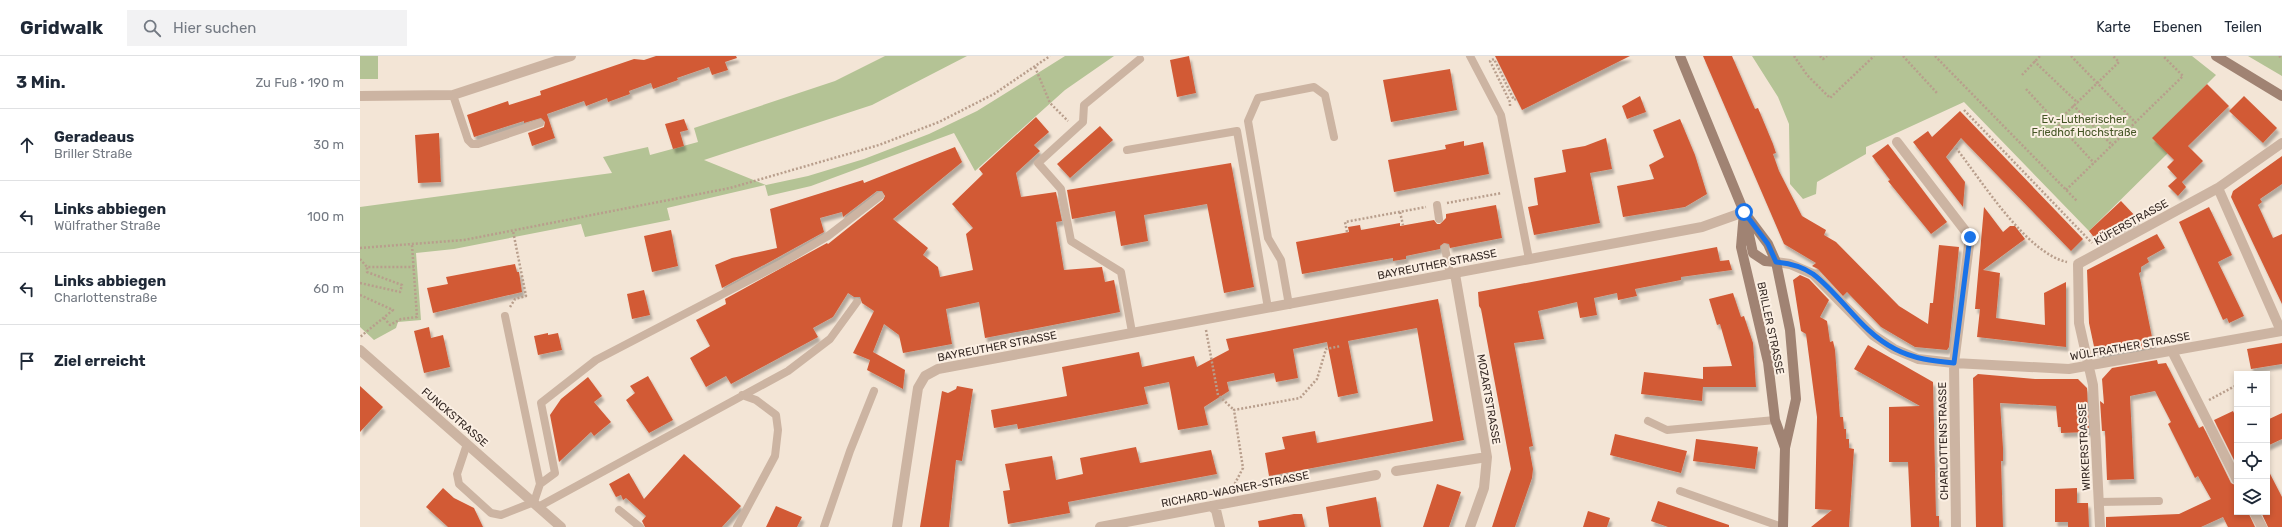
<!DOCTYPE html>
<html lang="de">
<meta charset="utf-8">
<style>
:root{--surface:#fff;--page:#f2f2f3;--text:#1f2937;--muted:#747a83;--line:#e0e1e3}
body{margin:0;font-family:Rubik,sans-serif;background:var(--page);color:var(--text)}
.controls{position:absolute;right:12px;bottom:12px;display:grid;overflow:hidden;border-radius:0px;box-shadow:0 2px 6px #0003}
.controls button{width:36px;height:36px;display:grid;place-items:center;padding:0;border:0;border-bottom:1px solid var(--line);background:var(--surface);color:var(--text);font:20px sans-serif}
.stop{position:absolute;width:12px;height:12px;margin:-9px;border:3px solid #1a73e8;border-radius:50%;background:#fff}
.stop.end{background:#1a73e8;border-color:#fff;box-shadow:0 1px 4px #0008}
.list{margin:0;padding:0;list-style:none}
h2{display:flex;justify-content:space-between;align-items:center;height:52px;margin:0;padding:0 16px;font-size:17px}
h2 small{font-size:13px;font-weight:400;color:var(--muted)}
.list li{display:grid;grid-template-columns:26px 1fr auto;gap:12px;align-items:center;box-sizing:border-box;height:72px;padding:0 16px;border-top:1px solid var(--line)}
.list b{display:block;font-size:15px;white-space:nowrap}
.list p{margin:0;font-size:13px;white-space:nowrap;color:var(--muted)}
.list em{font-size:13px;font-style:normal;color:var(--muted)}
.icon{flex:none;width:22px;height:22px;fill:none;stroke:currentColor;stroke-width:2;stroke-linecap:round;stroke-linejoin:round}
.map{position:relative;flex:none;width:1922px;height:471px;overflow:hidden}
header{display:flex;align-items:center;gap:24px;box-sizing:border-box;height:56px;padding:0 20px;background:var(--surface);border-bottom:1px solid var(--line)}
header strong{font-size:19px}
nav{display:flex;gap:22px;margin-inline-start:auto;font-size:14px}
.search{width:280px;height:36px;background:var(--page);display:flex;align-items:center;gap:10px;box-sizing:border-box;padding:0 14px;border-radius:0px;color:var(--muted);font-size:15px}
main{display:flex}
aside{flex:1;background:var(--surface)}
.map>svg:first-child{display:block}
.green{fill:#b4c395}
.building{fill:#d25a36;filter:url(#shadow)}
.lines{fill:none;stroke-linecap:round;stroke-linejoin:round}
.path{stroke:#b89e8c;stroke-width:2.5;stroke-dasharray:2 2;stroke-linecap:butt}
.service{stroke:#ccb4a2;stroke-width:8}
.minor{stroke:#ccb4a2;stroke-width:10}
.secondary{stroke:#a08373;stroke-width:10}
.route{stroke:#1a73e8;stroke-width:5}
.labels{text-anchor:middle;stroke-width:4;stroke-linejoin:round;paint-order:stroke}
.park-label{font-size:11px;fill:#455626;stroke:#fbefe3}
.street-label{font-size:11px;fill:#362a25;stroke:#fbefe3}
</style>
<header>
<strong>Gridwalk</strong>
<div class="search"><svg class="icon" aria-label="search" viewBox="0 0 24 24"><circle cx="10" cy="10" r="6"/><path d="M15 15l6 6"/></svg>Hier suchen</div>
<nav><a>Karte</a><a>Ebenen</a><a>Teilen</a></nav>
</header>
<main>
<aside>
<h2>3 Min.<small>Zu Fuß · 190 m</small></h2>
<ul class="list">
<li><svg class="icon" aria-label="ahead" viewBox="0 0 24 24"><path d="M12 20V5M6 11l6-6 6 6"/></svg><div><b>Geradeaus</b><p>Briller Straße</p></div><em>30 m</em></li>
<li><svg class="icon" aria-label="left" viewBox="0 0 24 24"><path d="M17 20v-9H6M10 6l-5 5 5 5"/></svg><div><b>Links abbiegen</b><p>Wülfrather Straße</p></div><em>100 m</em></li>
<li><svg class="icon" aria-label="left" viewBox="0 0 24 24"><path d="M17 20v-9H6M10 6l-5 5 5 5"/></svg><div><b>Links abbiegen</b><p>Charlottenstraße</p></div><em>60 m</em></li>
<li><svg class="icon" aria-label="arrive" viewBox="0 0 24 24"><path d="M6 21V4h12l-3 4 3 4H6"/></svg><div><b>Ziel erreicht</b></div></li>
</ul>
</aside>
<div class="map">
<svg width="1922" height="471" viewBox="0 0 1922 471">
<defs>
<filter id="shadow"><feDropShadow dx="2.5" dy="4.5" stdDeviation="1" flood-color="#0004"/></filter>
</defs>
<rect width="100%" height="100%" fill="#f3e5d6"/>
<path class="green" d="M0,0h18v23h-18z
M525,0h82l-95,49 -168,55 62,25 42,-9 56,-17 65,-25 48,-23 88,-55h49l-49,34 -90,81 -21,-38 -143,53 -43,10 -3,-11 -98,23 3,12 -85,17 -4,-13 -127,25 -38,4 5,67 -23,2 -2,6 -22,12 -14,-13v-120l252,-34 -9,-16 45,-10 2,8 48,-13 -4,-14 141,-47z
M1392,0h440l24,19 -63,63 15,15 -79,78 -125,-129 -98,45v7l-49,28 -1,12 -13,5 -13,-15 -1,-60 -11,-27z
M1888,0h34v20z"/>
<path class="building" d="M296,0h80l1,2 -12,4 3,8 -16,5 -3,-8 -32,11 1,2 -25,9 -2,-6 -22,8 1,3 -22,8 -1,-4 -21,8 -2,-5 -37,13 8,24 -23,8 -4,-13 16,-6 1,-5 -4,-4 -17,5v-2l-50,16 -7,-22 41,-14 1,4 32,-10 -1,-4 94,-32 10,1z
M829,0l7,37 -19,4 -7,-37z
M1135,0h135l-108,54z
M1343,0h29l23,53 3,-1 15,36 3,9 -3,1 6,17 23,45 24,14 -2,5 12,7 63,64 29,18 2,-21h3l6,-58 20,2 -10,100 -2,3 -32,-3 -34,-20 -34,-35 -4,4 -25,-27 -6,-3 4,-3 -32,-19z
M1090,13l7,41 -66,12 -8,-42z
M1847,28l22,22 -41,40 15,15 -21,21 4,5 -8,9 -10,-10 9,-8 -10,-11 7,-7 -22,-22z
M1280,40l6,16 -19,7 -5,-13z
M1884,40l33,32 -14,15 -34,-32z
M1600,55l123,128 -12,12 -110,-113 -15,19 19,25 -2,25 -50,-65 15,-11 4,6z
M676,61l13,15 -15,13 6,6 -24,22 5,24 35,-5 6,29 -6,1 8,48 38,-3 3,15 9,-2 6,32 -135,26 -6,-36 -33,7 6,35 -49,9 -4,-18 -15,-11 -11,28 32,18 -2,19 -36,-19 3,-10 -17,-7 21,-42 -12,-8 -2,-6h-6l-6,-4 -15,24 -20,11 5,9 -87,47 -5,-8 -20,11 -16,-29 20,-12 -14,-26 30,-16 -1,-5 102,-56 1,1 55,-44 2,-4 -3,-5h-5l-34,26 -1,-5 -22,6 4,14 -102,56 -7,-23 17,-7 45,-10 -7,-39 93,-29 1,3 91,-36 7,15 -69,57 35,29 -5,7 15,12 2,10 33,-7 -7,-36 7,-6 -21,-24 31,-30 -4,-5z
M324,63l4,11 -8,2 4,14 -11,3 -8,-25z
M1320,63l15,36 12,39 -22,13 -62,10 -6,-31 37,-7 -5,-14 15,-8 -11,-27z
M740,70l13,14 -43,38 -13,-14z
M79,77l2,49 -23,1 -3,-48z
M1246,82l6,31 -22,4 10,50 -66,12 -6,-28 10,-2 -4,-27 32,-6 -4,-22 23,-4z
M1104,85v5l19,-4 6,32 -95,18 -6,-32 58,-11 -1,-4z
M1528,88l59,78 -16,12 -43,-53 2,-1 -18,-24z
M1922,100v28l-22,15 2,3 -4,3 15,33 9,-4v70l-51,-107 2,-6z
M871,107l23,124 -30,6 -17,-89 -63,11 4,26 -27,5 -6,-35 -43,8 -5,-29z
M1761,145l17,18 -41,22 -8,-10z
M1136,149l6,33 -52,10 -1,-4 -5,-1 -4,3v3l-34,7v3l-13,2v-3l-91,16 -6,-32 53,-10 -1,-5 12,-2 1,5 39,-7v3l34,-6 3,4h3l6,-6v-4z
M1624,151l19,25 7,-6h5l10,13 -42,31 17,3 -4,45 49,7 -1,-32 22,-11v65l-89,-10 3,-28h-5z
M1849,151l23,48 -14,7 26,54 -15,7 -2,-5 -4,2 -44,-98z
M311,174l7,36 -26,6 -8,-36z
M1797,178l8,14 -18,10 2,4 -8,5v5l-2,1 15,74 -29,5 3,-3 -28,6 -5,-4 -6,-28 -2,-53z
M1357,191l3,14 9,-1 3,10 -51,7v3l-46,9 2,7 -19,4 -1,-7 -23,5 3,17 -17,3 -3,-16 -39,9 6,28 -30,4 19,103 -4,1 4,22 -1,9 -17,49h-23l19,-58 -30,-160 -2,-3 -1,-14z
M155,208l2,8h2l3,20 -89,21 -6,-25 21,-4 -2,-7z
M1440,219l9,4 20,21 -9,17 7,4 3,21 3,-1 2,9 5,67h3l1,12h2v10h3v9l5,1 -5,78h-38l21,-17 -17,-1 2,-92 -11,-83 -5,-3 -8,-51z
M284,234l6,25 -18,4 -5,-25z
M1373,237l8,24 3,-1 9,27 3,44h-53l-1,14 -61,-7 3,-22 59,7v-12l29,-1 -12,-42 -3,1 -8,-26z
M1078,243l26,141 -195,36 -4,-23 20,-4 -3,-12 33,-6 2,12 116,-22 -16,-93 -69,13 10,52 -20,4 -11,-55 -34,7 5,29 -22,4 -2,-9 -47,9 2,9 -25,16 4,18 -30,5 -9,-48 -25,5 4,17 -130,25 -1,-5 -23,4 -3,-18 76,-14 -5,-29 77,-15 3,15 52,-11 3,11 32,-17 -3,-11z
M69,271l2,11 12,-3 7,32 -26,6 -10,-42z
M188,277v2l10,-2 4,17 -24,5 -4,-19z
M1922,287v21l-31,5 -4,-20z
M1508,289l65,37 3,134h3v11h-28l-3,-65h-19v-55l31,-1 -66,-37z
M1797,304l1,4 8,-1 33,65 4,-2 28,57 6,3v26h11l7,15h-27l-5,-10 -22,10h-95v-10l73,-3 32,-15 -13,-23 -3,2 -27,-54 3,-2 -16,-31 -25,5 4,83 -27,1 -2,-49h-3l-2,-30 4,3 -2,-25 10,-11z
M1618,318l57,5h43l9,9 2,44 -28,1v-6h-3l-2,-21 -56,-3 3,45v13h-2l2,66h-27l-3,-149z
M288,320l25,44 -24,13 -23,-33 9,-7 -5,-7z
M228,321l14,19 -8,6 17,20 -17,14 -3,-4 -32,30 -9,-47 11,-16z
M0,330l23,21 -23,25z
M597,330l16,3 -11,72 -6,-1 -7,67h-29l22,-136 6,2 8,-4z
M1873,355l4,8v47l-23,-46z
M1922,357v26l-15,7v-26z
M1255,378l72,17 -6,22 -71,-18z
M1336,383l62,8 -3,22 -62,-8z
M776,391l4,16 71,-13 6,24 -149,28 2,11 -62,11 -5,-33 7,-1 -5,-26 47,-8 4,24 27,-6 -3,-16z
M324,398l57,52 -19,21h-77l-3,-6 4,-5 -20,-18 -3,2 -2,-5 -5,2 -7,-13 20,-11 15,26z
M1907,412l15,29v30h-14l-7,-15h6z
M1077,428l24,8 -12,35h-26z
M83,432l11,10 20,10 9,19h-35l-22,-20z
M1717,432v15h11l1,24h-21v-5h-13v-33z
M1016,441l5,30h-52l-3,-20z
M1298,445l71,24v2h-61l-17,-6z
M416,450l26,11 -5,10h-31z
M1228,455l22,7 -3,9h-24z
M934,458h8l3,13h-46l-1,-6z"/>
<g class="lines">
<path class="path" d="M1434,0l13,19 23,23 44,-42
M1460,0l3,3 4,-3
M1543,0l34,37
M1575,0l142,145
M1711,0l65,67
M1919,0l3,2
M1674,5l44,42
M675,11l15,36 18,18
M1662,19l18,-19
M1666,33l68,74
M1713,49l40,41
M1150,50v-4l-20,-41 4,-2 20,41 2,-1
M1604,54l128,133
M1697,66l62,-60 -6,-6
M1596,92c26,33 70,105 111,114
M1706,134l117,-114 -20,-20
M1087,147l55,-10
M1040,156l3,13
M987,176l-2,-10 81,-15
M0,192l104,-8 266,-52 149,-43 60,-23 55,-28 56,-38
M0,203l7,8
M0,227l40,9 2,-7 -35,-13v-5h47
M0,239l33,15 -33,27
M150,251l5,-8 11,-3 -13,-65
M24,262l6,7 11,-6 16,-2 -5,-72
M846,274l12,65 16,15
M1849,344l28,-15
M871,435l12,-23 -9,-58 66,-12 17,-19 9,-30 15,-3"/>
<path class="service" d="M1110,0l31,59 28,144
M93,39l15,45 4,4h6l62,-21
M767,94l110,-19 31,177
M1077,149l2,14
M1085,192l5,26
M929,249l-8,-45 -13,-22 -20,-117 10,-23 56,-11 11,8 9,42
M772,276l-11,-60 -50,-31 -10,-52 -23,-26 45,-41 1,-17 56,-46
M1288,365l19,9 108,-10
M107,388l-10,30 2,10 32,29 10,2 33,-13 6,-18 -35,-168
M180,428l15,-11 -14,-70 55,-43 186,-97 46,-27 52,-40
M1320,435l102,36
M1738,446l61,-1
M178,451l250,-136 42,-32 27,-37
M259,454l21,17
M377,471l38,-71 3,-26 -2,-15 -20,-15 -14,-5
M464,471l26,-76 24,-60"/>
<path class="minor" d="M0,40l93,-1 118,-39
M1537,86l73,95 -16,126 2,164
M1858,132l63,143
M1416,206l14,2 23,10 60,61 21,14 24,10 36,4 115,6 213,-38
M1095,218l32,183 -3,31 -14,39
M0,294l201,177
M1812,295l65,129
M1036,415l91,-14
M851,450l5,4 4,17
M1894,456l8,15
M537,471l21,-139 7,-12 13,-7 764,-142 42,-15
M740,471l276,-52
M1740,471l-7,-142 -14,-62 -1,-59 140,-76 64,-45"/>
<path class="secondary" d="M1320,0l64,156 24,32 8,18 14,68 6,69 -11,49 -2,79
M1856,0l66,40
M1384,156l-3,35 27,115 7,58 10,28
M1386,165l7,32 12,8 11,1"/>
</g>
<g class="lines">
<path class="route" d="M1384,156l24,32 8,18c12,1 27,5 37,12 30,23 48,58 82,75 19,10 38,12 59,14l16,-126"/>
</g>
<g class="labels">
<g class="park-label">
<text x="1724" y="67">Ev.-Lutherischer<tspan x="1724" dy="13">Friedhof Hochstraße</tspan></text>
</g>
<g class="street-label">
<text transform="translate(1771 166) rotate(-29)" y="4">KÜFERSTRASSE</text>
<text transform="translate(1077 208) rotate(-11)" y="4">BAYREUTHER STRASSE</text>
<text transform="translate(1411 272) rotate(78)" y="4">BRILLER STRASSE</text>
<text transform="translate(637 290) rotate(-11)" y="4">BAYREUTHER STRASSE</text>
<text transform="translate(1770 290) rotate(-10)" y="4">WÜLFRATHER STRASSE</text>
<text transform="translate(1129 343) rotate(80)" y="4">MOZARTSTRASSE</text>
<text transform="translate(95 361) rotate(41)" y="4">FUNCKSTRASSE</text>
<text transform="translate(1583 385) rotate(-91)" y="4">CHARLOTTENSTRASSE</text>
<text transform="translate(1724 391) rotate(-93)" y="4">WIRKERSTRASSE</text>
<text transform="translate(875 433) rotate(-11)" y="4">RICHARD-WAGNER-STRASSE</text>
</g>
</g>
</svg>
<div class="controls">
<button>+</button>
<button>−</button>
<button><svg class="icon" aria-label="locate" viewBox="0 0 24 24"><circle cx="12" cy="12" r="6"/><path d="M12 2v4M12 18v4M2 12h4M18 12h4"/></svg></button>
<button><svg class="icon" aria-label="layers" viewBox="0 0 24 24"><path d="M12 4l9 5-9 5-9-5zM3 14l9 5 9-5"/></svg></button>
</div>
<div class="stop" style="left:1384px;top:156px"></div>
<div class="stop end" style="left:1610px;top:181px"></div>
</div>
</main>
